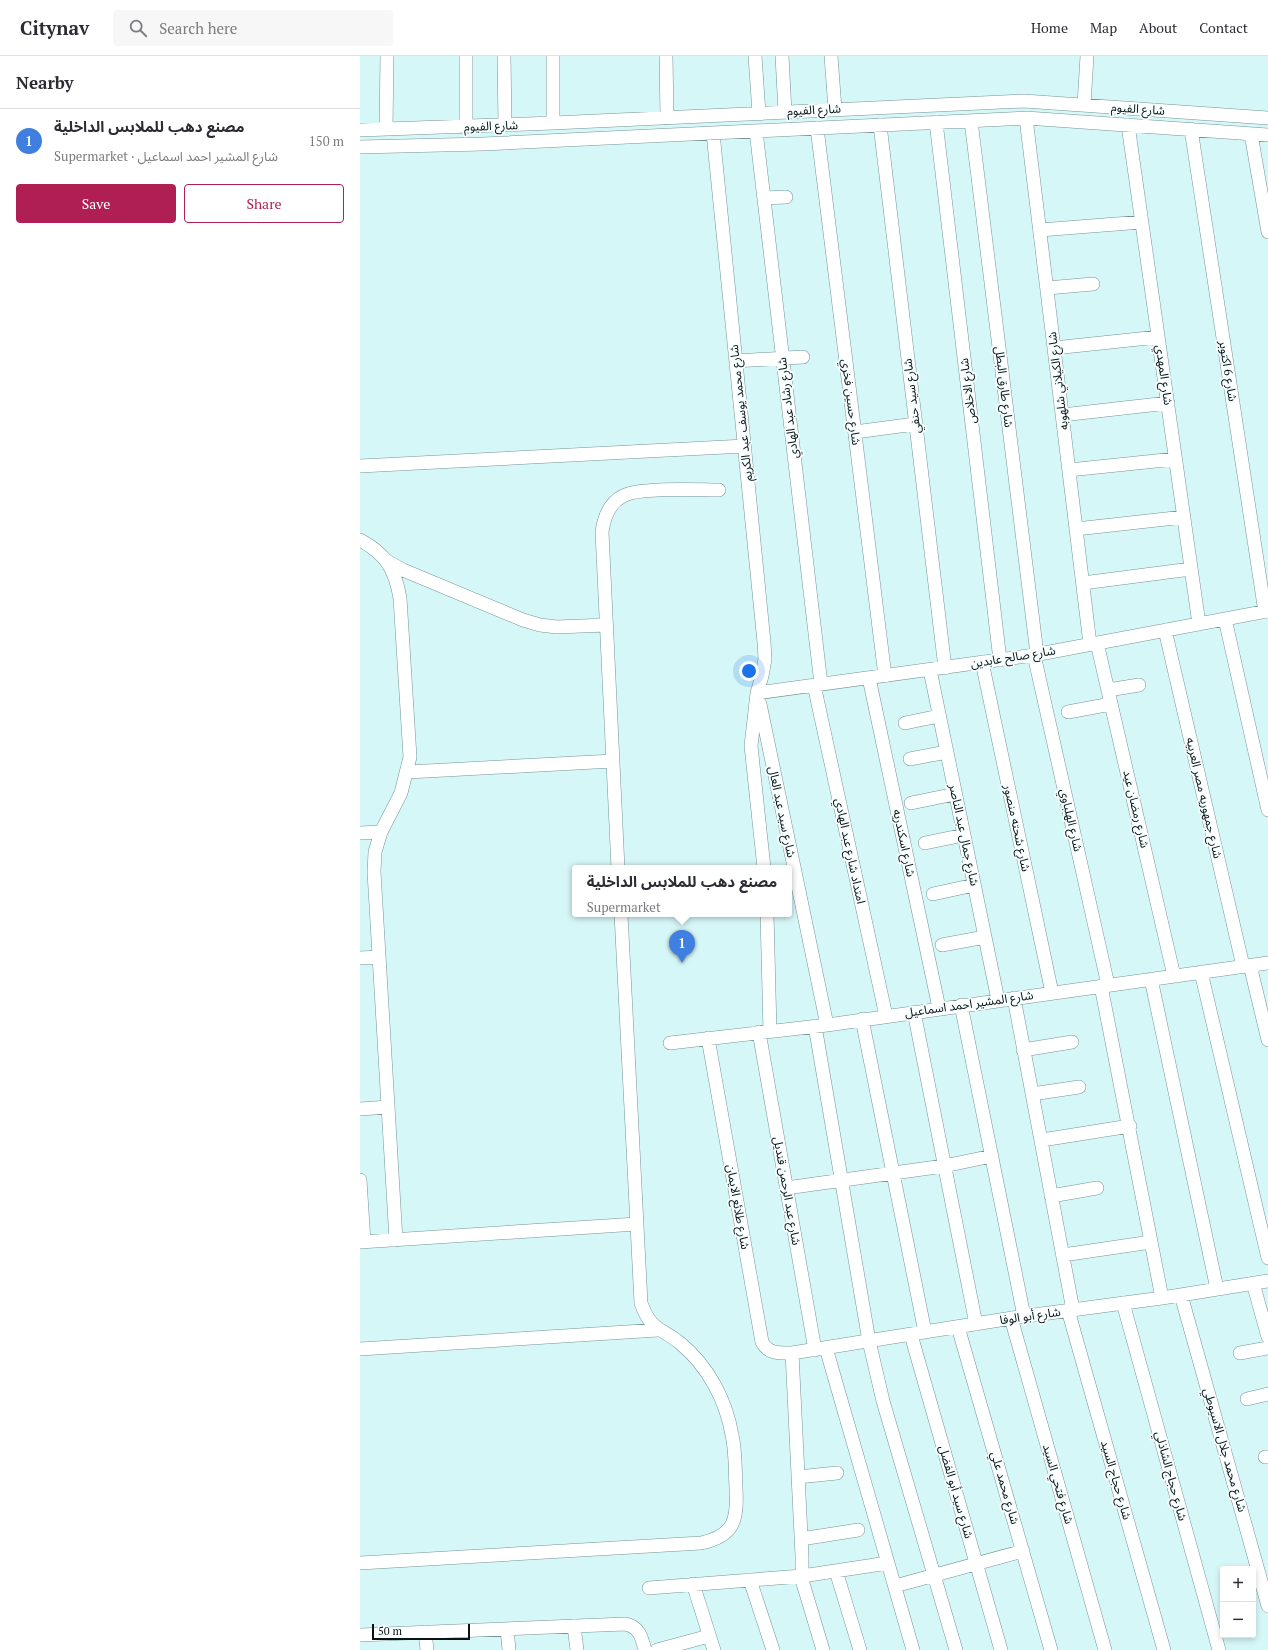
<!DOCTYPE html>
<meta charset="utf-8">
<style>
:root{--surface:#fff;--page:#f7f7f7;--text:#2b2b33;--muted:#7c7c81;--line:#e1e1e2;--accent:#af1f53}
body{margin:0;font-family:"PT Serif","Noto Sans Arabic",serif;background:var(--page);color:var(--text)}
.controls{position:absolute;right:12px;bottom:12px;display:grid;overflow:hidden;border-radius:4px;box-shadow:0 2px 6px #0003}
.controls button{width:36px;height:36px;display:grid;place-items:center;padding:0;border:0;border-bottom:1px solid var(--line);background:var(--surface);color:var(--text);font:20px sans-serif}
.scale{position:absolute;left:12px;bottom:10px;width:98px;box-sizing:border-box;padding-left:4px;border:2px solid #081414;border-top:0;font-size:11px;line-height:14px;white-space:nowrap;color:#081414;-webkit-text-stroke:3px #f8feff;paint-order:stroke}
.you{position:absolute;left:389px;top:615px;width:14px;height:14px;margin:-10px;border:3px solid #fff;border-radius:50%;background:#1a73e8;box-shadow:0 0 0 6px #1a73e833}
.badge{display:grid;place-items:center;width:26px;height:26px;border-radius:50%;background:var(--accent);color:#fff;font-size:13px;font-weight:700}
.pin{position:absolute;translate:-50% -33px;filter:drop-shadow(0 1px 2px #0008)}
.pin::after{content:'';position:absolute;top:21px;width:14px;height:12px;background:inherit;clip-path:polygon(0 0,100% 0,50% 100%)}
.popup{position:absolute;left:212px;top:809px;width:220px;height:52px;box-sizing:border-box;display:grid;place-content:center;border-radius:4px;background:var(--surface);filter:drop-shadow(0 1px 3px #0005);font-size:13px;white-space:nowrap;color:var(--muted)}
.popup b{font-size:15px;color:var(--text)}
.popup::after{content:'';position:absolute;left:50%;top:100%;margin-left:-8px;border:8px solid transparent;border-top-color:var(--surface)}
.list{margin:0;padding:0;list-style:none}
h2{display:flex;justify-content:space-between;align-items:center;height:52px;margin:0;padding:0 16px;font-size:17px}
h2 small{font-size:13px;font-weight:400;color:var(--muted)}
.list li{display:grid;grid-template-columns:26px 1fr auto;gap:12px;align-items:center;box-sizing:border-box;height:64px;padding:0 16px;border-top:1px solid var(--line)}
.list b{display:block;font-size:15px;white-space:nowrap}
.list p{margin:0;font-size:13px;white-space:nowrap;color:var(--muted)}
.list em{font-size:13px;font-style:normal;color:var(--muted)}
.actions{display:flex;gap:8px;padding:12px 16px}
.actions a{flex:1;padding:9px 0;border:1px solid var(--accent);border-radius:4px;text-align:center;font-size:14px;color:var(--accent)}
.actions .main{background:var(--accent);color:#fff}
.icon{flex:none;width:22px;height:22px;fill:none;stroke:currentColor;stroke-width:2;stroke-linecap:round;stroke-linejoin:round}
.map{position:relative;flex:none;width:908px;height:1594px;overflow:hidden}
header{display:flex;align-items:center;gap:24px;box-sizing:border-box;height:56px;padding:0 20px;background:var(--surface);border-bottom:1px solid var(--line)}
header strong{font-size:19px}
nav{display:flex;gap:22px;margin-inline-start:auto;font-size:14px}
.search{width:280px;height:36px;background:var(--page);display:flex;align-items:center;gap:10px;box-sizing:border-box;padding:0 14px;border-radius:4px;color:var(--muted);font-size:15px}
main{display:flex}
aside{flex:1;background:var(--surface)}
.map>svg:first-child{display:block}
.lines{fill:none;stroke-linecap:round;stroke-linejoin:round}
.minor-casing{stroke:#759495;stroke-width:14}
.minor{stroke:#fff;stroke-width:13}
.labels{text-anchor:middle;stroke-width:3.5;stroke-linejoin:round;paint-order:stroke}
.street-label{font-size:12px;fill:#081414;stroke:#f8feff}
</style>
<header>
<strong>Citynav</strong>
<div class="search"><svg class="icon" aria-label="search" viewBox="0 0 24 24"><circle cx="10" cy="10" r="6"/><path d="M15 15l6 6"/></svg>Search here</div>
<nav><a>Home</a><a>Map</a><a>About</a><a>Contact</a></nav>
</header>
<main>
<aside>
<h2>Nearby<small></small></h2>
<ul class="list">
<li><span class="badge" style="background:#3f7fe0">1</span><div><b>مصنع دهب للملابس الداخلية</b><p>Supermarket · شارع المشير احمد اسماعيل</p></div><em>150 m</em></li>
</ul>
<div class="actions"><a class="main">Save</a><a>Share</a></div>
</aside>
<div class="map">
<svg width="908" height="1594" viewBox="0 0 908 1594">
<rect width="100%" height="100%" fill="#d6f7f8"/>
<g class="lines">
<g class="minor-casing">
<path id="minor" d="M106,0v71
M144,0l1,69
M193,0v67
M306,0l1,62
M395,0l4,57
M422,0l3,56
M471,0l4,53
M724,49l3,-49
M666,62l64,526
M611,65l66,533
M576,66l64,538
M520,69l65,543
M768,69l71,499
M457,72l68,548
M26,73l1,-73
M831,73l74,483
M0,74l193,-7 471,-22 244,17
M396,75l65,553
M353,77l51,509 1,17 -3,17 -5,17 -6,53 13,122
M891,78l17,98
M0,91l123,-3 543,-26 242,17
M404,142l22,-1
M680,174l102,-8
M687,232l46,-4
M694,292l104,-11
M376,305l67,-4
M702,359l106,-12
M495,376l60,-8
M0,410l385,-20
M709,414l106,-11
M716,473l108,-12
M0,484c26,14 35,29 40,58l10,159 -9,36 -20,39 -6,20 -1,20 22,368
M27,505l16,9 120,50 17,5 17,2 49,-2
M723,527l108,-14
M865,563l43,191
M805,574l78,336
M737,587l77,333
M674,599l74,330
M622,606l70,331
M570,614l68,330
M509,622l70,330
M454,629l72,331
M748,634l31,-5
M397,637l277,-38 234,-44
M400,648l67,321
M708,656l43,-8
M545,667l34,-7
M550,703l37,-7
M48,716l205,-11
M551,747l44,-9
M0,777l21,-1
M565,787l39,-8
M258,812l-16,-336c2,-15 7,-29 21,-36 15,-9 75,-6 96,-6
M573,838l41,-9
M407,858l3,117
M582,889l43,-8
M0,902l19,-1
M890,909l18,75
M841,916l67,286
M791,923l66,310
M741,930l61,312
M654,942l59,312
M601,949l63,311
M554,956l62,312
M502,963l63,313
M455,970l54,315 14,60 73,249
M399,976l56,318
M348,982l54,304c6,12 17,11 30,11l227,-36 143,-19 106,-17
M310,987l157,-18 441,-62
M663,994l49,-8
M672,1038l47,-7
M0,1053l28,-2
M682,1084l88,-14
M0,1124l4,62
M426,1132l158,-22 48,-10
M691,1140l46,-8
M0,1186l277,-18
M703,1199l88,-13
M893,1227l15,54
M821,1239l87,311
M763,1247l96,347
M708,1254l96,340
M651,1262l94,332
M598,1271l93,323
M551,1279l90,315
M466,1292l87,302
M0,1293l298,-19
M432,1297l10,203v24l21,70
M880,1297l28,-5
M887,1343l21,-5
M905,1401h3
M438,1421l39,-4
M441,1483l57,-9
M0,1507l341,-20c33,-7 37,-23 35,-54 -1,-17 0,-37 -4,-54 -6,-35 -24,-69 -52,-92 -20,-16 -29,-12 -39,-40l-20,-389
M476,1515l24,79
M390,1524l23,70
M333,1528l21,66
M535,1530l128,-35
M289,1532l153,-12 86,-13
M214,1570l3,24
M147,1573l2,21
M65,1576l2,18
M0,1579l265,-11c14,2 17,14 20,26
M297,1594l52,-14"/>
</g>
<use href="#minor" class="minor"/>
</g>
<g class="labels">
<g class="street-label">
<text transform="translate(778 53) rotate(4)" y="4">شارع الفيوم</text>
<text transform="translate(454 54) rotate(-3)" y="4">شارع الفيوم</text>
<text transform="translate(131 70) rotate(-2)" y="4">شارع الفيوم</text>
<text transform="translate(868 315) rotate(81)" y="4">شارع 6 اكتوبر</text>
<text transform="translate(804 319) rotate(82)" y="4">شارع المهدي</text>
<text transform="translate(698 325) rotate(-97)" y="4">شارع الكيلاني شلهوبه</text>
<text transform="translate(644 331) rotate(83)" y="4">شارع طارق البطل</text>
<text transform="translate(608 335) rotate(-97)" y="4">شارع الاخلاص</text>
<text transform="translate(552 340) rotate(-97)" y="4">شارع سيد حنفي</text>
<text transform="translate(491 346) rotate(83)" y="4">شارع حسين فخري</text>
<text transform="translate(428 352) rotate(-97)" y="4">شارع رشاد عبد الهادي</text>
<text transform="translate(381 357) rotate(-96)" y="4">شارع محمد يوسف عبد الكريم</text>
<text transform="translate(653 601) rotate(-9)" y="4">شارع صالح عابدين</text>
<text transform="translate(844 742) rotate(77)" y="4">شارع جمهوريه مصر العربيه</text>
<text transform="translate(776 753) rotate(77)" y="4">شارع رمضان عيد</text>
<text transform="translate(422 756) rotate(78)" y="4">شارع سيد عبد العال</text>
<text transform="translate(711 764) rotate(77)" y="4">شارع الهلباوي</text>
<text transform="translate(657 772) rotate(78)" y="4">شارع شحته منصور</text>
<text transform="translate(604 779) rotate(78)" y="4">شارع جمال عبد الناصر</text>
<text transform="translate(544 787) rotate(78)" y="4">شارع اسكندريه</text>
<text transform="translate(490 795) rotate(78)" y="4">امتداد شارع عبد الهادي</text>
<text transform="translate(609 948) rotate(-8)" y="4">شارع المشير احمد اسماعيل</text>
<text transform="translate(427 1135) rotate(80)" y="4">شارع عبد الرحمن قنديل</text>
<text transform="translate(378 1151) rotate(80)" y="4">شارع طلائع الايمان</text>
<text transform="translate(670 1260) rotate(-8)" y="4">شارع أبو الوفا</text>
<text transform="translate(865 1394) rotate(74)" y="4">شارع محمد جلال الاسيوطي</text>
<text transform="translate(811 1420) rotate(75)" y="4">شارع حجاج الشاذلي</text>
<text transform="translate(756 1424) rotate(74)" y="4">شارع حجاج السيد</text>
<text transform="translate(698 1428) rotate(74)" y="4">شارع فتحي السيد</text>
<text transform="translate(645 1432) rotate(74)" y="4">شارع محمد علي</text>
<text transform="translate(596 1436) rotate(74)" y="4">شارع سيد أبو الفضل</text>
</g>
</g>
</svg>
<div class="controls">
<button>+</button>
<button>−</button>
</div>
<div class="scale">50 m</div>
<div class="you"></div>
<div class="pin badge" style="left:322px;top:907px;background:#3f7fe0">1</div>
<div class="popup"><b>مصنع دهب للملابس الداخلية</b>Supermarket</div>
</div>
</main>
